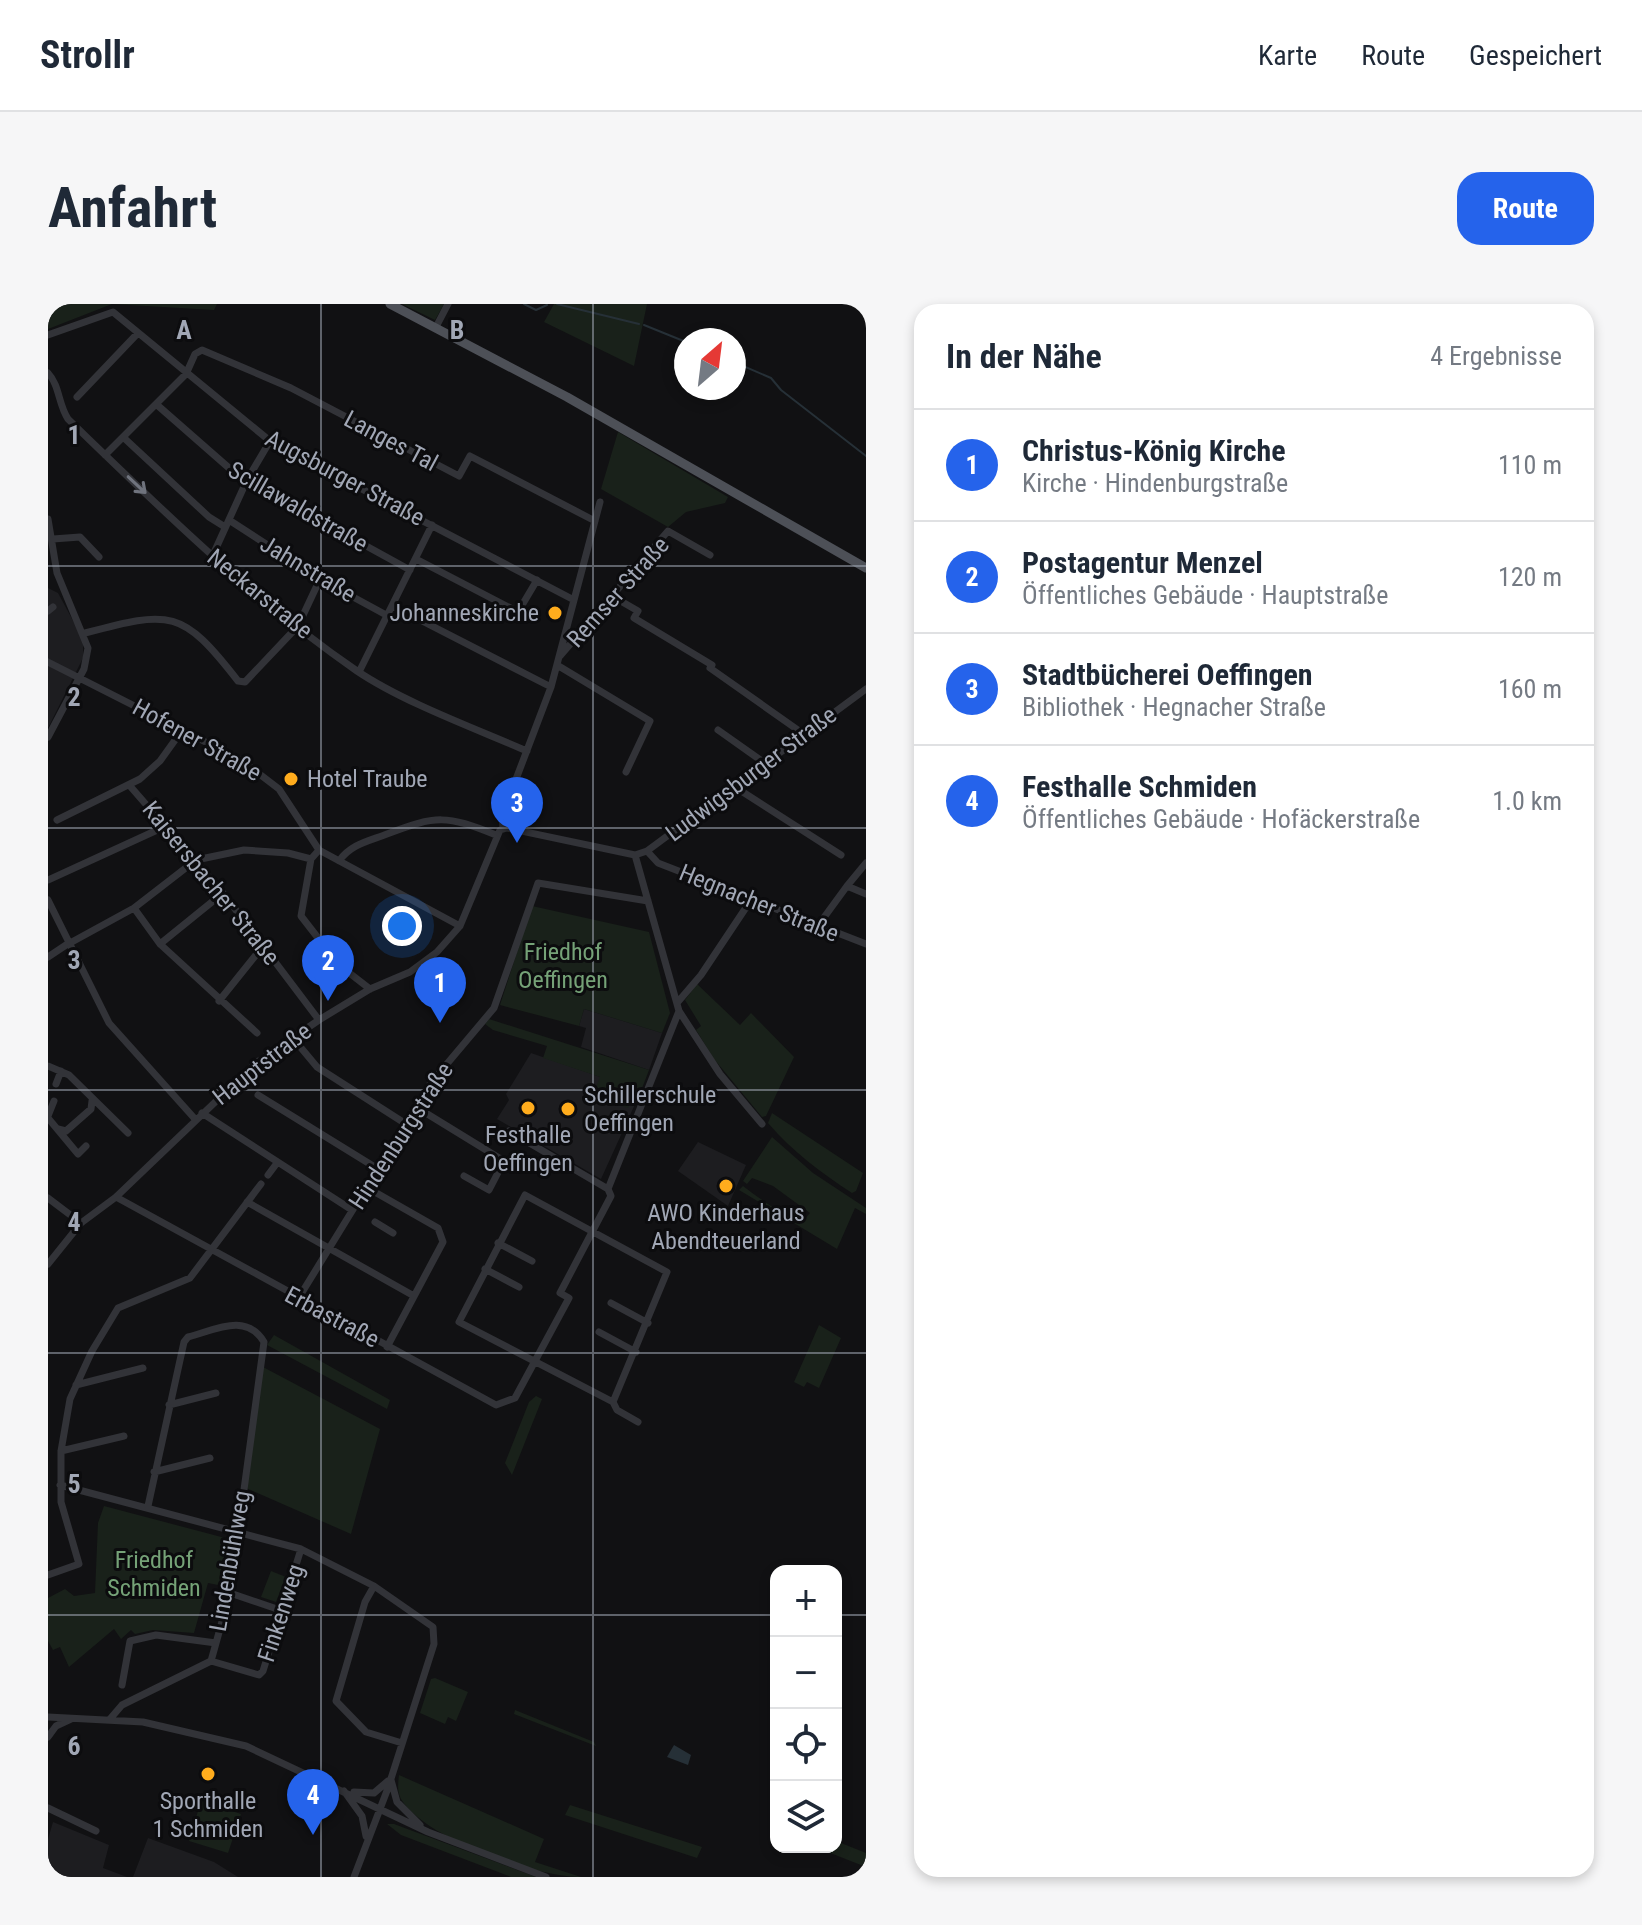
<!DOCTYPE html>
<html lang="de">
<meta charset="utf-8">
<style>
:root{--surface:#fff;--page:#f6f6f7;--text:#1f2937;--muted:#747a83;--line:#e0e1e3;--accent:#2563eb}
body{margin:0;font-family:"Roboto Condensed",sans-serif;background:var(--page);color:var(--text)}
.controls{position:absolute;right:24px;bottom:24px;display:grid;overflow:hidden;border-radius:16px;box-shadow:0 4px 12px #0003}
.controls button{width:72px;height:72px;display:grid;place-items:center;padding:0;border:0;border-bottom:2px solid var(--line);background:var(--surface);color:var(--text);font:40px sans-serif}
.compass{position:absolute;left:626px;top:24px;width:72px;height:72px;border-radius:50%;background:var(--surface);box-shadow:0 4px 12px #0003;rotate:28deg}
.you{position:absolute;left:354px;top:622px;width:28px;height:28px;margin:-20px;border:6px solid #fff;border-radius:50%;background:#1a73e8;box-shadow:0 0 0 12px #1a73e833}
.badge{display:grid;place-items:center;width:52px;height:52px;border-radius:50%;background:var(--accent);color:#fff;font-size:26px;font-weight:700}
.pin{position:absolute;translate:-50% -66px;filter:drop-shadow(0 2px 4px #0008)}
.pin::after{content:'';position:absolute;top:42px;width:28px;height:24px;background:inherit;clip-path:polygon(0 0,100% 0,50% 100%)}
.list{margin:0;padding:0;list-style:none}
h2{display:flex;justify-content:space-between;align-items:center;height:104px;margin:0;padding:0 32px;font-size:34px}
h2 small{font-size:26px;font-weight:400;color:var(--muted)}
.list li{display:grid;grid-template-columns:52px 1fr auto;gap:24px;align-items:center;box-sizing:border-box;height:112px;padding:0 32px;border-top:2px solid var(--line)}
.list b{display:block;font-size:30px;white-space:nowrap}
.list p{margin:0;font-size:26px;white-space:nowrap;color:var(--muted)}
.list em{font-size:26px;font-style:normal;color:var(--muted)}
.icon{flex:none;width:44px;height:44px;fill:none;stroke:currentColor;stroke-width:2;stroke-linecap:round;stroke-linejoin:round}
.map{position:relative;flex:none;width:818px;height:1573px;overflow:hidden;border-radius:24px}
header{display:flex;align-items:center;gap:48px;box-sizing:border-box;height:112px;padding:0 40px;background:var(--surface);border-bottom:2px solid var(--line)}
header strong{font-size:38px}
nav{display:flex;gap:44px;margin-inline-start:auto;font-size:28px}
.intro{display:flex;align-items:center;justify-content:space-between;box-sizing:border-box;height:192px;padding:0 48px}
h1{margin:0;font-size:56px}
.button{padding:20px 36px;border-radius:24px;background:var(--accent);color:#fff;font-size:28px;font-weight:700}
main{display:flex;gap:48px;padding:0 48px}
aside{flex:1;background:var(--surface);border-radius:24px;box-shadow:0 4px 12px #0003}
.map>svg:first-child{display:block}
.built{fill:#1d1d20}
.green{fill:#19211a}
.water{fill:#263037}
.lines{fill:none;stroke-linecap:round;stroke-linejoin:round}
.stream{stroke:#263037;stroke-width:2}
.minor{stroke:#323338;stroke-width:7}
.major{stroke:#4d5057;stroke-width:9}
.oneway{stroke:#6f737d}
.grid{fill:none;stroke:#a1a7b5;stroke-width:2;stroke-opacity:0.55}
.poi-dot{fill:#ffac1d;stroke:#0c0c0e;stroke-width:3}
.labels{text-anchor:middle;stroke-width:6;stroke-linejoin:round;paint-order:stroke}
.street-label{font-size:24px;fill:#a1a7b5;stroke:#0c0c0e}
.poi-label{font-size:24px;fill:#a1a7b5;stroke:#0c0c0e}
.park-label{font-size:24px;fill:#75a277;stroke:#0c0c0e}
.grid-label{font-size:26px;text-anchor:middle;font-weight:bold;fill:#a1a7b5;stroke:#0c0c0e;stroke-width:6;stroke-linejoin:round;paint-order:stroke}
</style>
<header>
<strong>Strollr</strong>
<nav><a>Karte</a><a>Route</a><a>Gespeichert</a></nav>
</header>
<div class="intro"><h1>Anfahrt</h1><a class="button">Route</a></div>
<main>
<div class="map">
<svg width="818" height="1573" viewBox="0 0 818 1573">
<rect width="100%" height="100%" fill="#111113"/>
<path class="built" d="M0,284l10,5 25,46v19l-35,70z
M536,705l78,24 -13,37 -68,-23 5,-19 -7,-2z
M483,749l110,38 -40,88 -104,-60 12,-19 -3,-6z
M650,838l48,23 -18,41 -50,-35z
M5,1518l56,23 -6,23 24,9h-79v-38z
M100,1534l66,24 24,15h-105z"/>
<path class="green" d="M0,0h169l-3,6 -102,-6 -64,25z
M354,0h42l-9,16z
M506,0h93l-13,62 -90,-44z
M570,128l110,65 -3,6 -39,9 -18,15 -67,-38z
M484,602l117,26 21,81 -8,20 -78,-24 -5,17 -79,-21z
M649,680l43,41 11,-12 43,44 -28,59 -4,1 -48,-58 -18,-29 5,-4 -16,-26z
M441,715l160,51 -8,21 -14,-4 7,4 -6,17 -35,-13 7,-18 -57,-19 4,-12 -54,-16 -8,-6z
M724,809l91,60 -7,18 -4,2c-32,-21 -59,-41 -84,-70z
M724,833l41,36 53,35v6l-11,-6 -18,41 -98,-59 4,-4c17,13 37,27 58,37l9,-10 -37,-27 -21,-8 -5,6 -4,-3z
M771,1021l22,13 -22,50 -12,-6 -3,5 -10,-5z
M226,1031l116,65 -3,9 -120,-64z
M215,1063l117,62 -29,105 -105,-46z
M488,1092l6,3 -30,76 -7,-12 24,-61z
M56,1202l125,33 -6,47 -15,-3 -14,50 -41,-3 -18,4 -4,-4 -10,9 -7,-10 -45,38 -9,-20 -7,3 -5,-9v-43l17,-9 9,7 21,-3 3,-70z
M223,1267l15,6 -10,25 -15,-5z
M387,1374l33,14 -12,29 -8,-4 -3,7 -25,-11 11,-34z
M467,1406l79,32 2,4 -82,-32z
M351,1471l145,64 -9,23 46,15c-44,0 -156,-38 -180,-78 -4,-8 -3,-15 -2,-24z
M153,1497l40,13 -13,39 -39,-12z
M522,1501l132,42 -5,11 -132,-43z
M339,1520h7l142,53h-25l-110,-42z
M788,1537l30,12v14l-51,-20h21z"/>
<path class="water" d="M626,1441l17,10 -3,10 -21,-8z"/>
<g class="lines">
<path class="stream" d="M476,0l12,6 11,-5
M509,0l82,20
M596,21l42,17
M686,58l37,16 10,12 85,66"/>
<path class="minor" d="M388,23l12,-23
M0,31l65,-23 157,129 304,159
M0,69c12,13 10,31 20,46 92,89 183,179 289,252 46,31 117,57 170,80
M29,93l61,-64
M108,100l81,71 173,95
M75,133l86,80 16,10
M57,151l81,-81 9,-20 7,-4 89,38 168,88 11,-20 125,65
M0,215l9,54 31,75 -4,21 -36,68
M181,216l91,59 68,37
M5,235l27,-2 19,20
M164,253l35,-77 23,-39
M368,255l102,53 19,-32
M564,292l26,15 -4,7 78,47
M345,302l158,81
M0,307l5,-4
M37,329c86,-23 97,-24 153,48l7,1 53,-56 22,-47
M512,352l108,-125 42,24
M0,358l193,98 38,29 40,61 141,76
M509,361l93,56 -24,51
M662,364l95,67
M311,368l73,-147
M670,426l48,34
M82,482l93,107 96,127
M687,483l106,68
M9,516l83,-41 20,-18 23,-32
M455,524l-1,-12 49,-129 49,-185
M599,547l11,12 208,81
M587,551l44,156 41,63 42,50
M587,551l12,-4 219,-162
M263,555l-10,57 38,49 31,24
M291,557c12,-17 30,-20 48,-27 50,-19 59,-19 109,1
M0,576l118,-54
M799,582l19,-23
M0,596l61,123 86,96
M86,604l26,36 97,89
M769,623l30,-41 19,8
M22,639l64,-35 62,-48 48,-10 44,3 23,6 8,-9
M112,640l63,-51
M0,653l18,-12
M171,697l45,-56
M629,699l24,-28 50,-75
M244,733l25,30 89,57
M0,762l21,9 59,58
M8,780l5,-13
M210,791l120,74
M368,803l88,54 -15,29 -25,-14
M154,809l150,97
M0,812l6,-15
M0,814l30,36 8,-8
M10,825l8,2 25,-22 1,-8
M461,827l99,58
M220,871l9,-12
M318,883l72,41 5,14 -56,105
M477,891l142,77 -54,130 -154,-80z
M68,893l380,208 19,-7 54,-100 -9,-5 51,-97 -3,-7 71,-178
M0,894l33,25
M199,898l167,94
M327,918l18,11
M450,939l34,18
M0,960l33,-41 35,-26 140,-134 63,-43 51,-31 40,-17 27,-20 23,-26 40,-96 7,-2 128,27
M437,965l34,18
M250,995l132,-215 64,-76 44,-125 110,18
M563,999l37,20
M551,1028l37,20
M28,1081l67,-17
M565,1098l4,8 21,12
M121,1101l47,-12
M13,1147l63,-15
M106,1168l56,-14
M12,1181l241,64 73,37 59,41 1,17 -46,144 -34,89
M0,1271l31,-11 -18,-62v-51l9,-52 22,-48 26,-43 72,-30 71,-94
M326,1282l-9,16 -29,99 30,31 36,11
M182,1289l50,17
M163,1357l48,14 4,-4 38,-122
M74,1381l8,-44 26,-6 60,8
M0,1413l95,5 103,24 182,86 118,45
M62,1415l12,-14 89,-44 19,-68 34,-251c-18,-30 -49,-12 -76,-5l-4,5 -36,164
M0,1433l8,-11 15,-7
M343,1476l6,22 23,23
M296,1487l18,25 4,20
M306,1488l20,1 14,-12
M0,1504l48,23"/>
<path class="major" d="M342,0l177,93 299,171"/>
</g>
<defs><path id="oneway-shaft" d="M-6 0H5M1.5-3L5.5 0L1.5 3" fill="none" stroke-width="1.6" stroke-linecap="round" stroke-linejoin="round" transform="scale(2)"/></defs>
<use class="oneway" href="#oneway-shaft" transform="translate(89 181) rotate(43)"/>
<path class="grid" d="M273,0v1573M545,0v1573M0,262h818M0,524h818M0,786h818M0,1049h818M0,1311h728M788,1311h30"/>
<g class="poi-dot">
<circle cx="507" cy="309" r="8"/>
<circle cx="243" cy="475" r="8"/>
<circle cx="480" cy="804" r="8"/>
<circle cx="520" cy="805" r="8"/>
<circle cx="678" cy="882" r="8"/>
<circle cx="160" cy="1470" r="8"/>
</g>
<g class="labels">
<g class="street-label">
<text transform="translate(343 137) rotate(28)" y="8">Langes Tal</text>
<text transform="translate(297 174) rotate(28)" y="8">Augsburger Straße</text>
<text transform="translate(250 203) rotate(30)" y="8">Scillawaldstraße</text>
<text transform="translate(260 265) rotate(31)" y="8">Jahnstraße</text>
<text transform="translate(570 288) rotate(-48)" y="8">Remser Straße</text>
<text transform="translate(212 290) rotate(39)" y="8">Neckarstraße</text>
<text transform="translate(149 436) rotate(29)" y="8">Hofener Straße</text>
<text transform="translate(703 470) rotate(-37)" y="8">Ludwigsburger Straße</text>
<text transform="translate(163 579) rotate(51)" y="8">Kaisersbacher Straße</text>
<text transform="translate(711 599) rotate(22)" y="8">Hegnacher Straße</text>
<text transform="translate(214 760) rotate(-38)" y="8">Hauptstraße</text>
<text transform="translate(353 832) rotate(-57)" y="8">Hindenburgstraße</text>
<text transform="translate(284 1013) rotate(28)" y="8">Erbastraße</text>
<text transform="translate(182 1257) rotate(-80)" y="8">Lindenbühlweg</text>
<text transform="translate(233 1309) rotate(-72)" y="8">Finkenweg</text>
</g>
<g class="poi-label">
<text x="491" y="317" text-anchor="end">Johanneskirche</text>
<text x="259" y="483" text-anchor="start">Hotel Traube</text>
<text x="536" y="799" text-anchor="start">Schillerschule<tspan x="536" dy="28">Oeffingen</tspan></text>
<text x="480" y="839">Festhalle<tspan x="480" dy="28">Oeffingen</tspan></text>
<text x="678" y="917">AWO Kinderhaus<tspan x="678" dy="28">Abendteuerland</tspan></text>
<text x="160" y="1505">Sporthalle<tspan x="160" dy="28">1 Schmiden</tspan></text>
</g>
<g class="park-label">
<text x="515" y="656">Friedhof<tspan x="515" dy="28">Oeffingen</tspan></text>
<text x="106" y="1264">Friedhof<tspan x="106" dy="28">Schmiden</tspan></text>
</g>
</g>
<g class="grid-label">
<text x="136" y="35">A</text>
<text x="409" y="35">B</text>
<text x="26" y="140">1</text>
<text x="26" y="402">2</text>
<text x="26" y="665">3</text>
<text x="26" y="927">4</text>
<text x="26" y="1189">5</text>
<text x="26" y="1451">6</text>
</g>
</svg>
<div class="controls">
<button>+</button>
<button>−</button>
<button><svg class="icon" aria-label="locate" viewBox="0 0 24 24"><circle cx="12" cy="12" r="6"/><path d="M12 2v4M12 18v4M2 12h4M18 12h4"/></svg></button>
<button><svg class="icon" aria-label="layers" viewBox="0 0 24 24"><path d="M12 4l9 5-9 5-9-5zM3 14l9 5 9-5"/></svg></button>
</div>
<svg class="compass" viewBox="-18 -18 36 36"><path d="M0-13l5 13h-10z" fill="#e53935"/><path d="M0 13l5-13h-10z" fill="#747a83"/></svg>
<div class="you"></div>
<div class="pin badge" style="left:392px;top:719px">1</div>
<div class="pin badge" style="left:280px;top:697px">2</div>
<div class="pin badge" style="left:469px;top:539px">3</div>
<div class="pin badge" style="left:265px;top:1531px">4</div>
</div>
<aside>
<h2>In der Nähe<small>4 Ergebnisse</small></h2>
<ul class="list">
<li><span class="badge">1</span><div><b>Christus-König Kirche</b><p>Kirche · Hindenburgstraße</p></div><em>110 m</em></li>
<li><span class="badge">2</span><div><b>Postagentur Menzel</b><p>Öffentliches Gebäude · Hauptstraße</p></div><em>120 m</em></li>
<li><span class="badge">3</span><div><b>Stadtbücherei Oeffingen</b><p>Bibliothek · Hegnacher Straße</p></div><em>160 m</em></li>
<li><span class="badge">4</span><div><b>Festhalle Schmiden</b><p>Öffentliches Gebäude · Hofäckerstraße</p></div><em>1.0 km</em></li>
</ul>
</aside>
</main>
